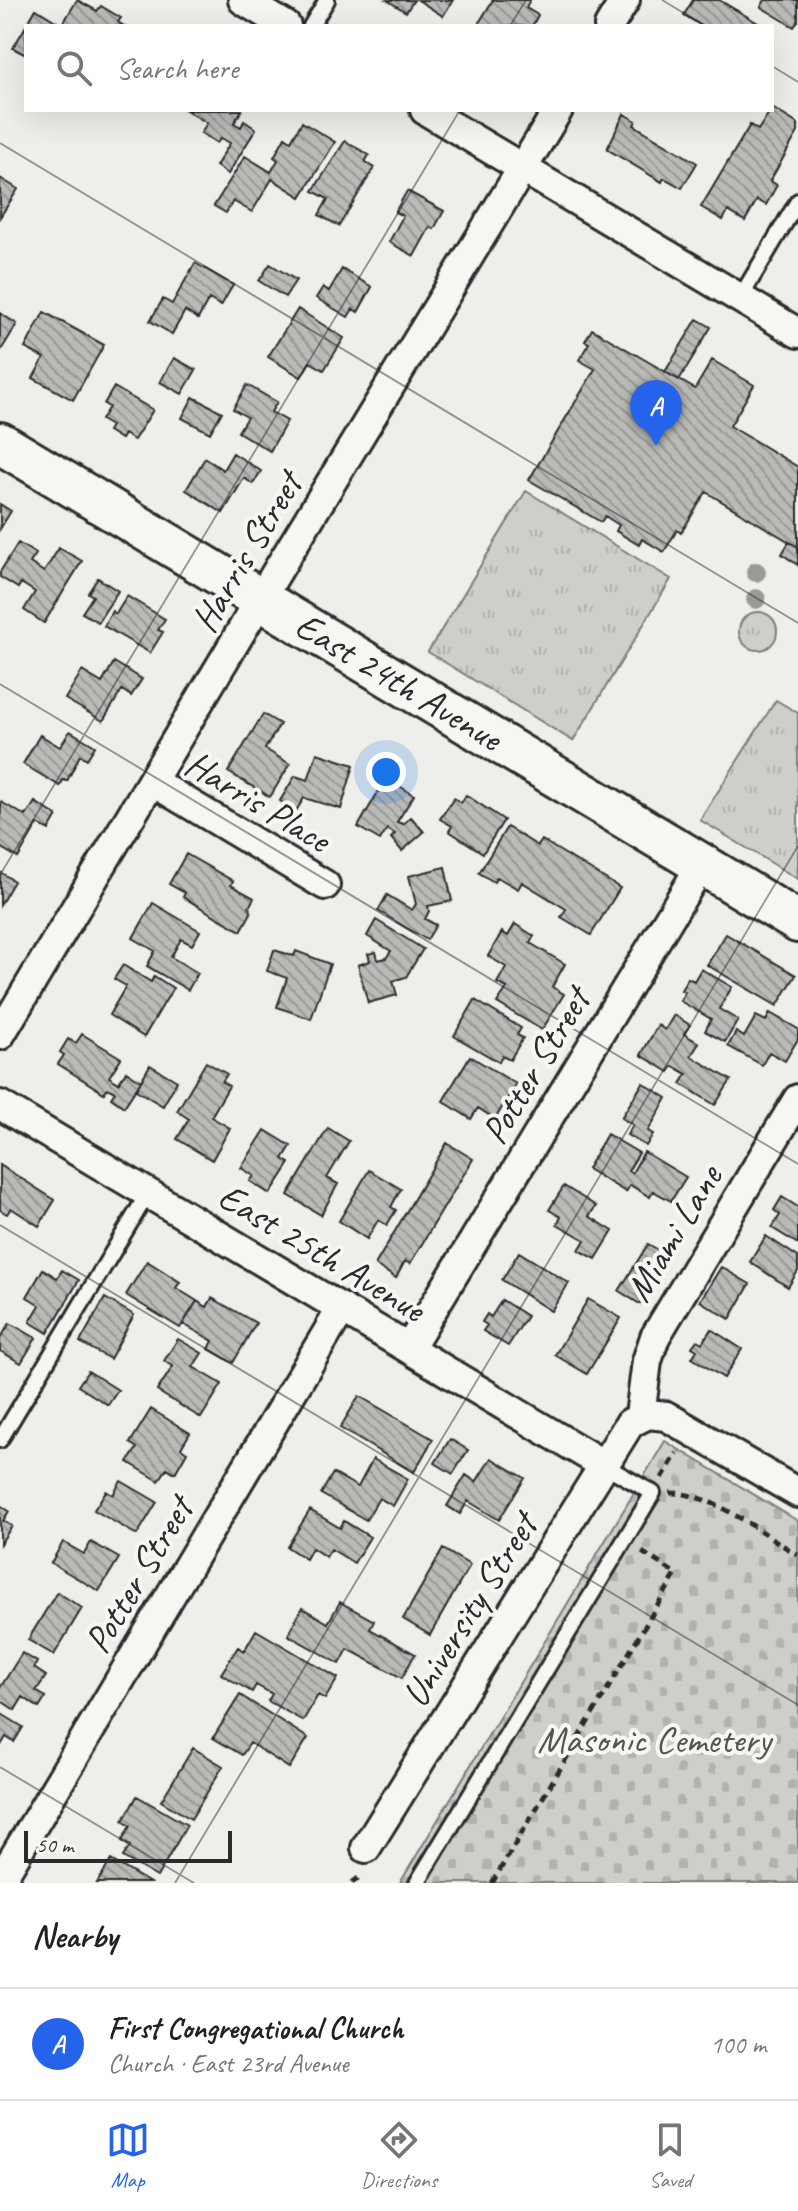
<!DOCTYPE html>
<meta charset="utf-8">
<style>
:root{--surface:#fff;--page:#f2f2f2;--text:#222;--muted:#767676;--line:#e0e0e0;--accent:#2563eb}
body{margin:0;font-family:Caveat,sans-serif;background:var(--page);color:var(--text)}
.scale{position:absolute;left:24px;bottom:20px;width:208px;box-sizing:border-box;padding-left:8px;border:4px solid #2b2b2b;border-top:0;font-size:22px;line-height:28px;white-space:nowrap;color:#2b2b2b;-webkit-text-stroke:6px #f6f6f2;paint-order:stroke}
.you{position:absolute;left:386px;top:772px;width:28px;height:28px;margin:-20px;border:6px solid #fff;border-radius:50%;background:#1a73e8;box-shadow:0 0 0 12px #1a73e833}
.badge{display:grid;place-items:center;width:52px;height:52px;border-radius:50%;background:var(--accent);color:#fff;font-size:26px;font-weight:700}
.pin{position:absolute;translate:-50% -66px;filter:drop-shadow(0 2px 4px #0008)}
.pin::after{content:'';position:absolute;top:42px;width:28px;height:24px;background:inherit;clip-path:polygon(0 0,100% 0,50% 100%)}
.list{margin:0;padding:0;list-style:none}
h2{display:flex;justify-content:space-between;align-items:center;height:104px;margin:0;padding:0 32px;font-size:34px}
h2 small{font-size:26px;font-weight:400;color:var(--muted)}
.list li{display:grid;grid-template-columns:52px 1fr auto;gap:24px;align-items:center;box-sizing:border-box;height:112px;padding:0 32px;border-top:2px solid var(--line)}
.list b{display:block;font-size:30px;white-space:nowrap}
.list p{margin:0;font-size:26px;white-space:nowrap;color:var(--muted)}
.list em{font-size:26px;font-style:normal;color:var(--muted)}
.icon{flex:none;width:44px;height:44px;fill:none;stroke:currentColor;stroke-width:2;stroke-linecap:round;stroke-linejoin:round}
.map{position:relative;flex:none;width:798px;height:1883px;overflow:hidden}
.search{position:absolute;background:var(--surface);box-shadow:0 8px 32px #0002;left:24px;right:24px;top:24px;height:88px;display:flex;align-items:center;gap:20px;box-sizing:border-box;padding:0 28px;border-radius:0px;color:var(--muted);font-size:30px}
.sheet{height:216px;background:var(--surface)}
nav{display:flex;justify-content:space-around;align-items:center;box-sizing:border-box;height:112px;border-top:2px solid var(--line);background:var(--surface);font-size:22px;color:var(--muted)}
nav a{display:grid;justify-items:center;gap:4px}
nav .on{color:var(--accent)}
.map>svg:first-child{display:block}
.grass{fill:url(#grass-tufts);stroke:#7c7c7a;stroke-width:2}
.cemetery{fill:url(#cemetery-stones);stroke:#7c7c7a;stroke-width:2}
.building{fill:url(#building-back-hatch);stroke:#2b2b2b;stroke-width:2}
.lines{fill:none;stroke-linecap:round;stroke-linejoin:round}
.lane-casing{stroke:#2b2b2b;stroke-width:20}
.street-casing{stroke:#2b2b2b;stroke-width:34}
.secondary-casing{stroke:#2b2b2b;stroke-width:46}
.path{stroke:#2b2b2b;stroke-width:5;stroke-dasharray:8 6;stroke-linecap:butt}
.lane{stroke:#f6f6f2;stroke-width:14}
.street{stroke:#f6f6f2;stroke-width:28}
.secondary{stroke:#f6f6f2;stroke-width:40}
.tree{fill:#999997}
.ticks{fill:none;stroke:#2b2b2b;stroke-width:2;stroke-opacity:0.45}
.labels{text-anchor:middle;stroke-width:8;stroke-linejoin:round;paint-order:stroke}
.street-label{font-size:38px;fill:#2b2b2b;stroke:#f6f6f2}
.park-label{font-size:38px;fill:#545453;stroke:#f6f6f2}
</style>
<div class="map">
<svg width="798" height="1883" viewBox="0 0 798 1883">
<defs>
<pattern id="grass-tufts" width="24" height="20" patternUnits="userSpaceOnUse" patternTransform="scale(2)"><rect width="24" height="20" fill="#cececa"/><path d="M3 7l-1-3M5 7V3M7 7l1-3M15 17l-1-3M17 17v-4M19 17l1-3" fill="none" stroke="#b1b1ae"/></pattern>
<pattern id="cemetery-stones" width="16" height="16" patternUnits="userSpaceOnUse" patternTransform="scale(2)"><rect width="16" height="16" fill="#cececa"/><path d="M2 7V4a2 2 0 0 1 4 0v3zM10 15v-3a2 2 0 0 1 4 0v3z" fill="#b1b1ae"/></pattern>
<pattern id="building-back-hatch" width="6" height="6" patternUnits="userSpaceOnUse" patternTransform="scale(2)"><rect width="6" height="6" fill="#babab7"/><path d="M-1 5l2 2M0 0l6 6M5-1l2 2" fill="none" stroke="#979795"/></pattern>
</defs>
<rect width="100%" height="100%" fill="#eeeeea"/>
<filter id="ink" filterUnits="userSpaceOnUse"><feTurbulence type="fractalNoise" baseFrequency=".0125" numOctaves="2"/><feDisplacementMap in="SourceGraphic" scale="16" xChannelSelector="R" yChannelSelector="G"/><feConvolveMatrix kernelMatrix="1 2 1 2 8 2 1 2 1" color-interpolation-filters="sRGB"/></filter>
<g filter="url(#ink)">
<path class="grass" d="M526,491l145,88 -98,162 -145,-89z
M739 631a19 19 0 1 1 38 0a19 19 0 1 1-38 0Z
M776,700l22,13v166l-98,-59z"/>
<path class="cemetery" d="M665,1441l133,80v362h-398z"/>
<path class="building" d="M77,0l20,11 4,-5 20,12 -3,4 6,4h-98l10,-17 26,16z
M387,0h27l-8,12z
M418,0h35l-10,16z
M493,0h37l-4,8 12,7 -6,11h-55z
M693,0h26l44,26h-61l-18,-11z
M765,0h33v21l-4,6 -33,-20z
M26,26v29l-13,-7z
M772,108l26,16v8l-28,49 7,4 -11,20 -9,-5 -12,21 -17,-10 -5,9 -22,-13 49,-82 8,5z
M186,110h56l-8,13 7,4 3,-6 12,8 -28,45 -12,-8 14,-23 -9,-5 -4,5 -16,-10 6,-10z
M624,114l12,7 -2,4 63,38 -15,25 -18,-10 -2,4 -55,-33z
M302,122l33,20 -34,55 -29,-18 -20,33 -19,-11 -7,12 -12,-7 31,-50 26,16 7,-12 -4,-3 11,-20 6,4z
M345,141l24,14 -4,7 9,6 -35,58 -20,-11 9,-16 -15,-8z
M0,178l18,11 -18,28z
M407,191l37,20 -10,18 -4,-2 -16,29 -25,-14 14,-26 -8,-4z
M195,263l38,22 -12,21 -12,-7 -11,20 -13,-8 -13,23 -22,-13 13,-22 9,5z
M270,264l26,16 -11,17 -26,-16z
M342,269l30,18 -14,25 -5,-3 -5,8 -32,-19 7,-11 6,4z
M298,309l46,29 -20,32 -14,-8 -9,15 -33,-20z
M44,312l60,33 -31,55 -40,-22 11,-20 -19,-10z
M0,313l17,11 -17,28z
M697,319l14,8 -32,53 -14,-8z
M592,329l103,60 17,-29 42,25 -24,41 68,41v80l-92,-55 -25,41 -4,-3 -13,22 -22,-13 -3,6 -23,-14 3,-6 -14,-9 -4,6 -72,-42 66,-111 -16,-9 10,-17 -4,-2z
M174,358l22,12 -14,24 -22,-12z
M247,385l30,17 -6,10 16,9 -17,30 -32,-19 9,-15 -14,-8z
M114,387l39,23 -19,30 -10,-6 -3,5 -13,-8 3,-5 -10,-6 8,-13 -5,-3z
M193,397l29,15 -12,21 -28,-15z
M233,453l28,18 -8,13 -9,-6 -21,35 -37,-23 19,-32 18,12z
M0,504l11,7 -11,18z
M789,542l9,5v18l-16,-11z
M18,543l18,11 -6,9 14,9 15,-24 23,13 -38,62 -20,-13 11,-18 -14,-9 -3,5 -18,-11v-5z
M98,578l20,13 -20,31 -16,-9 11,-17 -5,-3z
M127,596l38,23 -7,11 5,2 -13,21 -46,-27 8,-15 4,3z
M114,662l28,17 -11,17 -9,-6 -19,31 -38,-22 17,-28 20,12z
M263,714l17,10 -15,25 25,15 -20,33 -42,-25z
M70,731l25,15 -8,13 -7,-4 -13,26 -4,-1 -3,6 -37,-22 17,-29 20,12z
M317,753l37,12 -13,44 -37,-11 -8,13 -16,-10 15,-25 13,4z
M386,778l28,17 -17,27 6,2 8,-7 13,15 -22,19 -11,-13 4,-4 -8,-5 -7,11 -22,-13z
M466,795l38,25 -21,33 -34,-22 3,-5 -12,-7 14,-21 7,5z
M1,802l25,14 9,-14 22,14 -8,14 -11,-6 -20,34 -18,-11z
M507,827l31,19 4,-6 78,48 -29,47 -30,-18 5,-8 -44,-27 -4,7 -21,-12 -3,5 -15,-9z
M186,854l47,27 -2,4 23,13 -5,9 2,6 -10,18 -58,-34 2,-4 -16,-9z
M445,867l7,34 -24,5 1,5 -4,8 11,6 -9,15 -49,-29 9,-16 25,15 4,-6 -7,-28z
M0,872l14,9 -14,24z
M153,903l47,28 -8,14 -11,-6 -10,18 27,16 -10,17 -41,-24 8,-15 -22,-13z
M376,920l47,29 -17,28 -13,4 4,14 -29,8 -10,-38 12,-4 -2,-7 8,-2 2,8 8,-2 5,-7 -24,-15z
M515,924l19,12 -4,7 35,21 -13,23 12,7 -22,36 -45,-27 10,-15 -10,-5 9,-16 -18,-11 14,-24 6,4z
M726,934l70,41 -19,31 -70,-41z
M274,950l20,6 2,-5 34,13 -19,55 -34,-12 10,-29 -20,-7z
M123,965l28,17 3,-6 19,12 -29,49 -35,-22 17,-29 -12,-7z
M701,969l31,18 -13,22 19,11 -13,22 -20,-11 6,-12 -31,-18 5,-9 -4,-2 7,-12 6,3z
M475,1000l46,28 -4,7 6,3 -13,22 -8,-4 -3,6 -45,-26z
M770,1013l28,16v10l-13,22 -16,-9 -7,13 -34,-19 8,-14 8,5 12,-21 10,5z
M674,1015l16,10 -6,9 15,9 -8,13 40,24 -16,25 -34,-21 6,-10 -14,-8 -4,6 -28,-17 17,-30 7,5z
M82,1034l39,24 -12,19 10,6 7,-12 15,10 -17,26 -13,-9 4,-6 -8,-4 -3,5 -46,-29 6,-9 -4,-3 8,-13 8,4z
M470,1056l46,28 -21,35 -17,-11 -7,11 -28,-18z
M206,1062l21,12 -5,8 7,4 -18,31 19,11 -18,32 -35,-21 12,-20 -12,-8z
M150,1065l27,16 -14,25 -27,-16z
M643,1083l24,15 -19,33 5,3 -7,12 -19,-11 6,-10 -12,-7z
M328,1128l21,13 -22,37 11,6 -17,31 -33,-20z
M265,1130l26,16 -8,13 7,4 -20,31 -20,-13 4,-5 -13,-8z
M607,1134l32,19 -11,18 4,2 12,-21 42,25 -15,24 -18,-10 -3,6 -20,-12 -4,7 -39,-23z
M447,1143l26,16 -63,105 -5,-3 -9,17 -21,-13z
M0,1165l55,35 -16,26 -28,-18 -4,6 -7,-4z
M369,1170l32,19 -10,18 5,3 -9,15 -9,-5 -11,19 -28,-18z
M564,1186l32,20 -7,10 24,15 -17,28 -17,-9 6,-10 -28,-16 4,-7 -12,-7z
M782,1197l16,10v37l-26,-16 8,-13 -6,-5z
M766,1236l32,21v14l-10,16 -38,-25z
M648,1244l21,12 -29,48 -21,-13z
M519,1252l50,31 -18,28 -49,-31z
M147,1261l33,21 -4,6 21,13 -17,27 -54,-33z
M721,1267l29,17 -20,35 -30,-18z
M43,1269l14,9 5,-8 17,10 -31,53 -18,-11 10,-17 -13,-8z
M105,1298l29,17 -24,44 -30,-17z
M212,1298l44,25 -23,40 -24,-14 4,-8 -30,-17 14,-23 10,6z
M588,1299l33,19 -34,56 -32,-19z
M502,1300l25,16 -19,30 -25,-15 4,-6 -5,-3 5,-8 4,3z
M10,1323l26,15 -15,25 -21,-12v-12z
M711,1329l31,20 -18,29 -32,-20 5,-8 -5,-3 5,-7 5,3z
M178,1339l24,14 -9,14 29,17 -21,34 -44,-27 16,-25 -9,-5z
M88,1371l30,19 -10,15 -30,-19z
M359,1396l74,43 -19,33 -74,-44z
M151,1409l39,24 -9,15 6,4 -12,21 -8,-5 -8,13 -31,-19 9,-14 -7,-5z
M450,1439l18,11 -15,24 -18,-11z
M491,1458l34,20 -26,42 -31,-19 -8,13 -13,-8 19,-31 10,7z
M373,1459l35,20 -15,27 -14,-8 -13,22 -45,-26 12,-21 25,14z
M121,1481l36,21 -20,33 -43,-25 12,-19 7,4z
M0,1505l9,6 -6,10 9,5 -12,18z
M310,1510l30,18 4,-7 26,16 -16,26 -23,-14 -5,8 -14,-9 -6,11 -19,-12z
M63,1542l21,12 7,-12 28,16 -20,33 -48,-28z
M443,1549l27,16 -40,70 -27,-16z
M57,1592l25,16 -28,47 -26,-15z
M340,1602l34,19 -4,8 45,25 -13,24 -54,-29 -8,15 -52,-29 14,-27 26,15z
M256,1630l82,48 -13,21 -7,-4 -15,26 -35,-20 4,-7 -16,-9 -4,7 -31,-18 17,-27 6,4z
M22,1653l15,9 -3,6 12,8 -10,15 10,6 -7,11 -16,-11 -8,13 -15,-10v-12z
M240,1695l68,43 -19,30 -39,-25 -8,12 -29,-17z
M0,1713l23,14 -9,15 -8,-5 -6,10z
M193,1748l30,18 -32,53 -30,-18z
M137,1796l50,29 -30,52 -34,-20 7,-11 -8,-5 8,-15 -7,-5z
M111,1860l39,23h-53z"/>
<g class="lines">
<g class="lane-casing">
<path id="lane" d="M311,26l16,-26
M740,298l58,-97
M0,1440l148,-247
M417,1883l236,-390 -49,-28"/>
</g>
<g class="street-casing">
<path id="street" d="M243,0l43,26
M609,26l16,-26
M425,110l373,223
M153,782l172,103
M0,1035l282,-472 276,-453
M0,1105l604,360
M409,1348l293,-484
M640,1416l7,-55 8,-24 143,-238
M366,1848l264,-425 18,-9 18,2 132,77
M0,1881l342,-573"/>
</g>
<g class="secondary-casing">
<path id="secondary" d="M0,443l798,479"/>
</g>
<path class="path" d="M662,1478l15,-25
M670,1493c41,-1 93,41 128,62
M352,1883l10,-8
M492,1883l184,-309 -37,-24"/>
<use href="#lane" class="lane"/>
<use href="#street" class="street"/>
<use href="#secondary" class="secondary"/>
</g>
<g class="tree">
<circle cx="756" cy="572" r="10"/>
<circle cx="756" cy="599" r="10"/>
</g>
</g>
<path class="ticks" d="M662,0l43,26M510,26l16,-26M772,66l26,16M0,143l798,480M0,684l798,480M0,875l460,-765M0,1225l798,480M0,1767l194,116M175,1883l623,-1037"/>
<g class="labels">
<g class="street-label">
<text transform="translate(246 552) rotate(-59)" y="13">Harris Street</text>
<text transform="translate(399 681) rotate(31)" y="13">East 24th Avenue</text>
<text transform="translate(258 801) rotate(31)" y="13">Harris Place</text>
<text transform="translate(535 1066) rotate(-59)" y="13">Potter Street</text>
<text transform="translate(673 1233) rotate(-59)" y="13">Miami Lane</text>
<text transform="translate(322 1252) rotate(31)" y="13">East 25th Avenue</text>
<text transform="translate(138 1575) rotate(-59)" y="13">Potter Street</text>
<text transform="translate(469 1610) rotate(-58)" y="13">University Street</text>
</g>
<g class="park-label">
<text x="654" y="1752">Masonic Cemetery</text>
</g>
</g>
</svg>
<div class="scale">50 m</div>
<div class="you"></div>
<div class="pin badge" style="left:656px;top:446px">A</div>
<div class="search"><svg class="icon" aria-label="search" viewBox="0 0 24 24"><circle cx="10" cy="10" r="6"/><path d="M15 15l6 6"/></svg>Search here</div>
</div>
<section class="sheet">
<h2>Nearby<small></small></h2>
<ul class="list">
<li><span class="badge">A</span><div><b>First Congregational Church</b><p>Church · East 23rd Avenue</p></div><em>100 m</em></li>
</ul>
</section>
<nav>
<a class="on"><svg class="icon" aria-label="map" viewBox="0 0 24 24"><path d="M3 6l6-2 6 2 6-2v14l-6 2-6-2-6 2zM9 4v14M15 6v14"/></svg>Map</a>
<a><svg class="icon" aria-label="directions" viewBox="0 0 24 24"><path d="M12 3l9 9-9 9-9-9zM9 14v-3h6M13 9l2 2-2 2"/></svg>Directions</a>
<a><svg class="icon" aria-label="saved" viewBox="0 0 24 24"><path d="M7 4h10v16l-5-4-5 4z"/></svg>Saved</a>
</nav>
